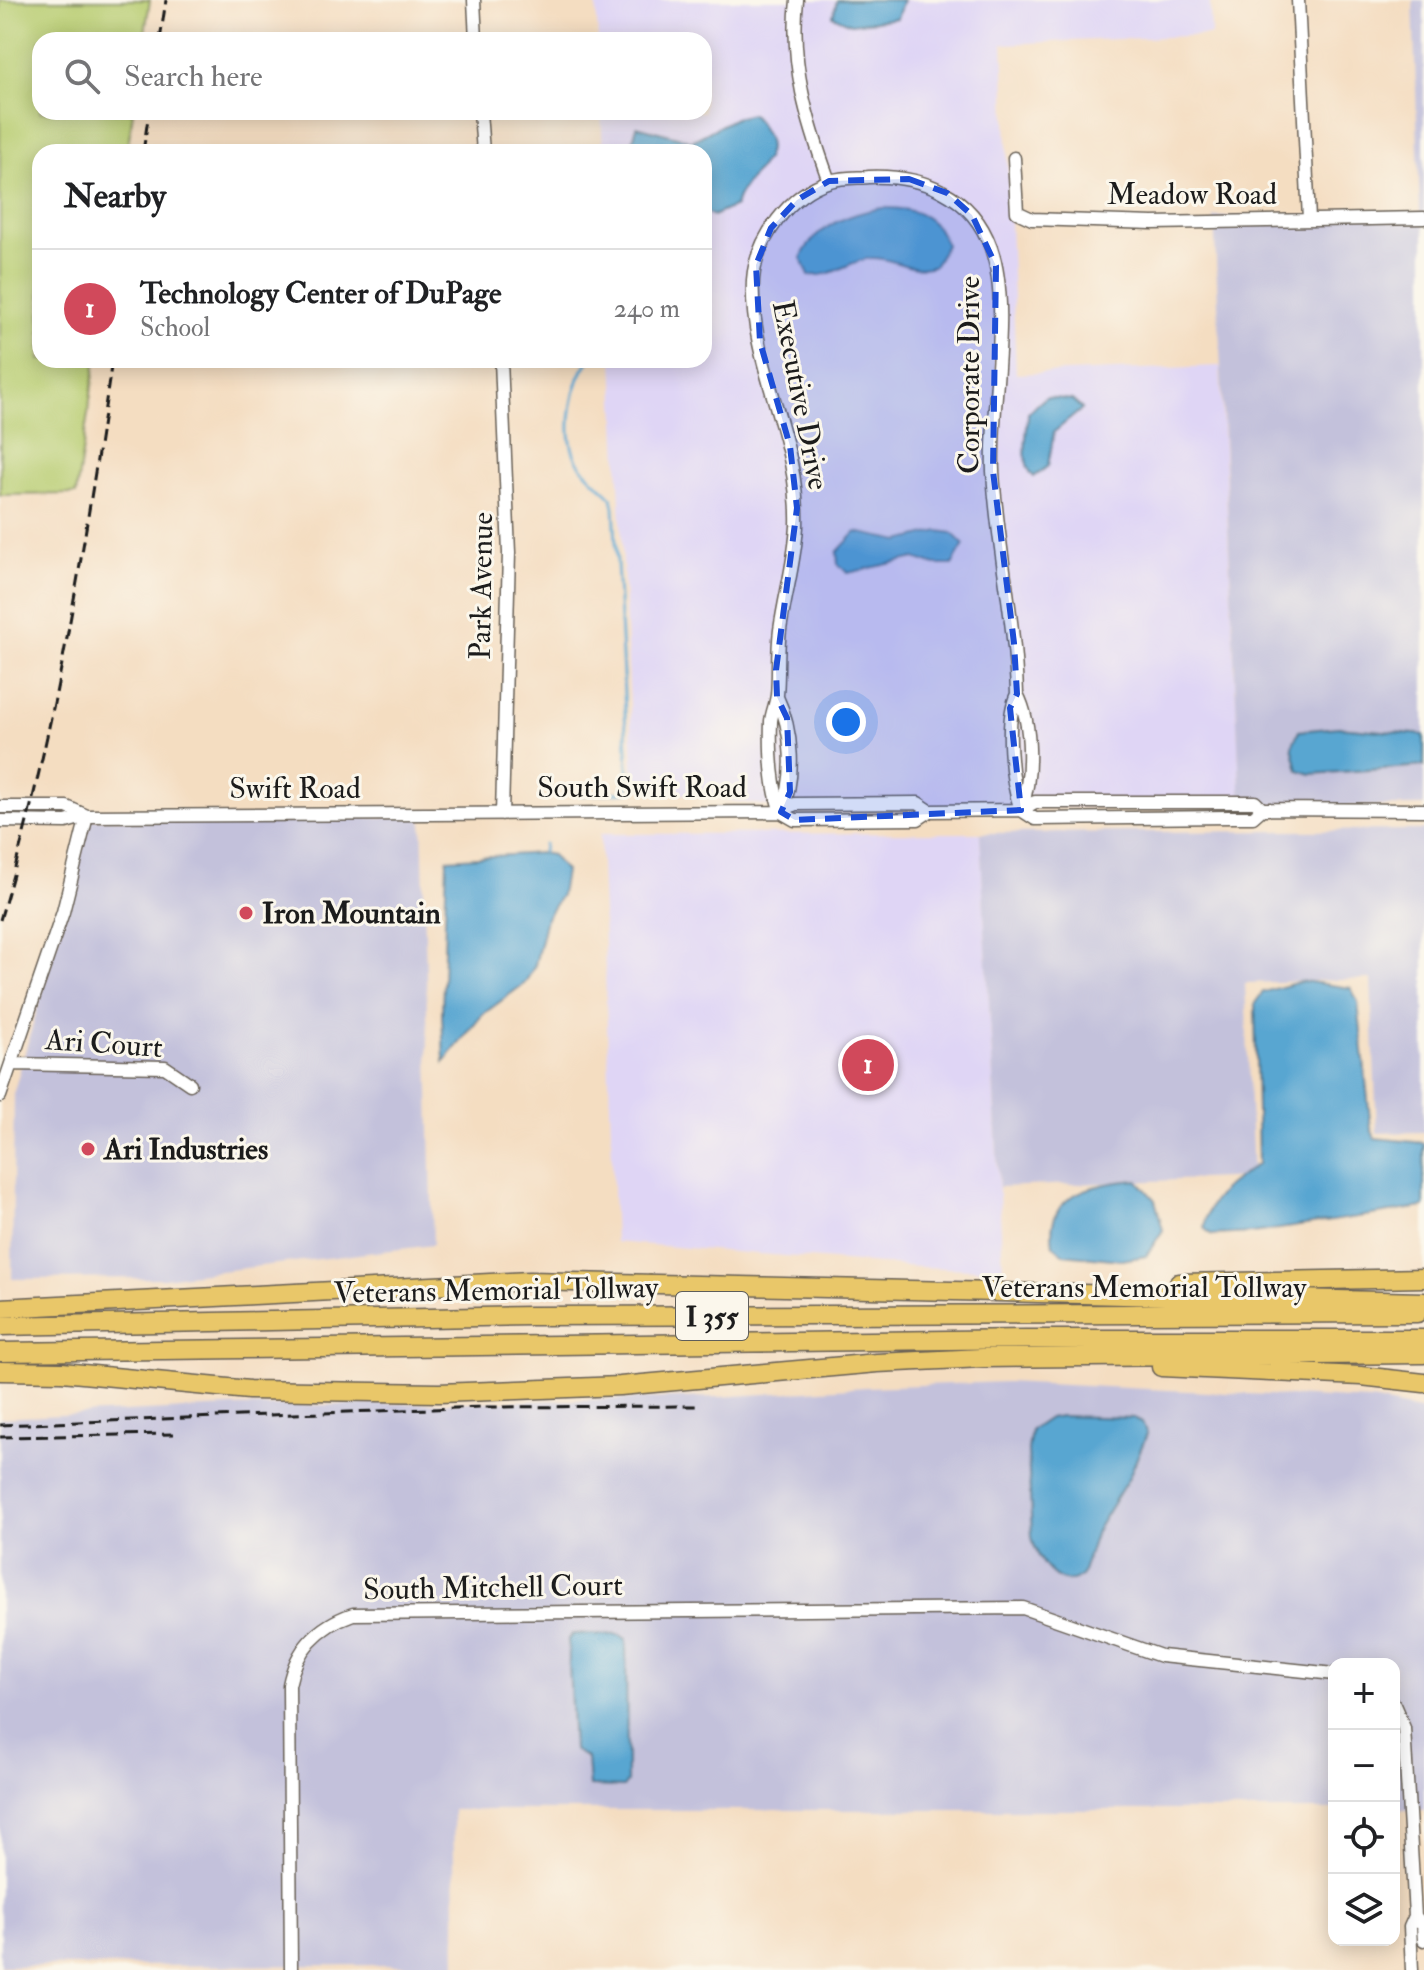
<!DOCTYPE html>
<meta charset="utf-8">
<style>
:root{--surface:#fff;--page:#f6f6f6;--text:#202124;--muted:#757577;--line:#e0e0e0;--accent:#d1495b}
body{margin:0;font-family:"IM FELL Double Pica",serif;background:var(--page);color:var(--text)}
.controls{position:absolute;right:24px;bottom:24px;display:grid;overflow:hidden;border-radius:16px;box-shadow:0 4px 20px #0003}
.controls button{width:72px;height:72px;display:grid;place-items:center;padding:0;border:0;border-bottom:2px solid var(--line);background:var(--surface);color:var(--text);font:40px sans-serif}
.you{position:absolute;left:846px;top:722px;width:28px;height:28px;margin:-20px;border:6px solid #fff;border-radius:50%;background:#1a73e8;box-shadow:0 0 0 12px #1a73e833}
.badge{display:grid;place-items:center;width:52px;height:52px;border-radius:50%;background:var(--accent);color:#fff;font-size:26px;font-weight:700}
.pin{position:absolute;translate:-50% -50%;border:4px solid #fff;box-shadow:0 2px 8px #0006}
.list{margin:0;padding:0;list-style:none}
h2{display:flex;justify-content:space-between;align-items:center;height:104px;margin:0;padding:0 32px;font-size:34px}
h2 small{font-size:26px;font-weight:400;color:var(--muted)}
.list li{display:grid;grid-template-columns:52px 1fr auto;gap:24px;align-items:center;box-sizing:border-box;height:120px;padding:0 32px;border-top:2px solid var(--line)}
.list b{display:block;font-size:30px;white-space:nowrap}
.list p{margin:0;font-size:26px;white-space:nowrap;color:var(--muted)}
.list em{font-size:26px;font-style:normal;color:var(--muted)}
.icon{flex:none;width:44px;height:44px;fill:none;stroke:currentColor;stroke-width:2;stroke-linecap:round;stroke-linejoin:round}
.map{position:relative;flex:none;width:1424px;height:1970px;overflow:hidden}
.search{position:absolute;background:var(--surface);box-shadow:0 4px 20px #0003;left:32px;top:32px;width:680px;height:88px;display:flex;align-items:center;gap:20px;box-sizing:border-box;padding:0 28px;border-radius:24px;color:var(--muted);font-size:30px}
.panel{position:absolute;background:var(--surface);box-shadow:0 4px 20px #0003;left:32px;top:144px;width:680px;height:224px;border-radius:24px}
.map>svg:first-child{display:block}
.built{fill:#dfd5f5}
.industrial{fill:#c3c1db}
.green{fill:#b7cc70;stroke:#6a7446;stroke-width:2}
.water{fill:#58a6d1;stroke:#3a6176;stroke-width:2}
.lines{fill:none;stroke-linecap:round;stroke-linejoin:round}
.stream{stroke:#58a6d1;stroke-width:3}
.minor-casing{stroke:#686056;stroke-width:15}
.highway-casing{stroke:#686056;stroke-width:21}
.minor{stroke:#fff;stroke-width:12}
.highway{stroke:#e9c769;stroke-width:18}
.rail{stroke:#1c1c1c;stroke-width:3;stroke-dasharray:12 6;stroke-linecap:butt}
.marked{fill:#1d4ed8;fill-opacity:0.2;stroke:#1d4ed8;stroke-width:6;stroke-dasharray:16 10;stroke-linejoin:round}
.poi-dot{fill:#d1495b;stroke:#fbf7ec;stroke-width:3}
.labels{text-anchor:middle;stroke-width:6;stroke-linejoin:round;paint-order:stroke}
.shield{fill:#fbf7ec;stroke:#5f5e5a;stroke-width:2}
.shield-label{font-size:28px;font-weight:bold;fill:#1c1c1c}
.street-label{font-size:30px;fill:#1c1c1c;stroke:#fbf7ec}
.poi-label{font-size:30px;font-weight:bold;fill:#1c1c1c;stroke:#fbf7ec;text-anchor:start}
</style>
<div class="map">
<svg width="1424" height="1970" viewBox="0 0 1424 1970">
<rect width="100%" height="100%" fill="#fbf7ec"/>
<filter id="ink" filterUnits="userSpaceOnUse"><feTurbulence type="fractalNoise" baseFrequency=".0125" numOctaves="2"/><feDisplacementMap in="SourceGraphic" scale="16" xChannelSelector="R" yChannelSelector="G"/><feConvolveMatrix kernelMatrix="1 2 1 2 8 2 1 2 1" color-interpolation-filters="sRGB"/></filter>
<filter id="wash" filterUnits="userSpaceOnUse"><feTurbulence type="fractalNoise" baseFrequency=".006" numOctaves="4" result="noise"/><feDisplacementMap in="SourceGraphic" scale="32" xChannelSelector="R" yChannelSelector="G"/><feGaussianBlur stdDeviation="1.8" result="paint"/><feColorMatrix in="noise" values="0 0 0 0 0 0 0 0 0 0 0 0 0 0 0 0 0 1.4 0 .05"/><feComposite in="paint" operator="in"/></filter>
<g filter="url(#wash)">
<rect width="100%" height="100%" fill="#f4ddc1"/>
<path class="built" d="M596,0h614l1,35 -208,9 13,330 204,-8 21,441h-466l-141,-20 -21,-427h91v-208h-101l-2,-40h103v-72h-106z
M980,833l23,437 -86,-3 -302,-25 -15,-408z"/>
<path class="industrial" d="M1413,0h11v806l-183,1 -27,-590 206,-3z
M422,817l11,428 -270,33 -151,1 2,-188 77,-272z
M1424,830v302l-47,1 -6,-154 -126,4 8,194 -254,10 -19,-354z
M1006,1382l365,18 53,11v399h-30v-146h-60v146h-881l3,155 -456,1v-548l228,-11 492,-10 145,-10z"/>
<path class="green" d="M0,0h150l-6,40h-104v72h93l-6,40h-87v208h56l-20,134 -76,1z"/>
<path class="water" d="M837,0h66l-6,18 -46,6 -18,-8z
M751,114c44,47 -6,53 -16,92l-22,10 -9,-5v-59h-74l7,-26 55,15 43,-23z
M882,208c30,-1 54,7 64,37l-11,20c-21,10 -42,-8 -63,-7 -23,2 -39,20 -63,17l-8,-17c15,-33 48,-44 81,-50z
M1046,397l26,3 10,9 -28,23 -6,34 -14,11c-15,-15 -6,-45 -6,-64z
M939,531l13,2 12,12 -12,20h-17l-20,-7 -67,15 -10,-9 -1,-12 19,-20 44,9z
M1339,727l85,8v31l-113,8 -13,-4 -6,-24 7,-15z
M541,853l11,2 13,16 -4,24 -15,23 -11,47 -10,18 -43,32 -38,47 -2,-48 5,-155z
M1303,981l48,7 7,14 13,127 4,9 49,5v64l-171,26 -41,2 -8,-7c3,-32 30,-47 54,-64l-3,-161 8,-11z
M1137,1180l18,20 8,30 -17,26 -24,4 -59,-6 -10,-9c-9,-54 46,-62 84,-65z
M1061,1416l73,2 8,4 5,12 -18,43 -33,54 -14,44c-24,19 -46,-17 -50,-38l-4,-87 3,-20 18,-12z
M574,1634l46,1 6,4 1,143 -4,5 -34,-1 -2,-28 -14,-8 -5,-111z"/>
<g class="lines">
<path class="stream" d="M580,795l48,-3v-23l-14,-262 -2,-9c-11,-12 -31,-27 -37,-42 -11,-27 -3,-73 14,-96
M543,852l1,-8"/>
</g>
</g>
<g filter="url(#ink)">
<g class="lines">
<g class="minor-casing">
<path id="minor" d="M474,0l2,40
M797,0c-7,65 10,121 32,181
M1298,0l11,219
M480,112l3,40
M1014,158l3,54 15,7 121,4 271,-5
M501,360l8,193 -7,261
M1017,694c-13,27 -6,88 4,116
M777,697c16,33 19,82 4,115
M0,807h67l20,9
M1021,810l14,9 196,-2h22l9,-8
M781,812c-10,-28 -11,-61 -10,-91 1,-9 5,-17 6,-26 2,-22 0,-43 3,-65 5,-35 15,-69 17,-104 3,-88 -48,-162 -44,-246 3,-41 37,-87 77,-99 12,-4 27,-3 39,-4 53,-2 103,17 122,71 21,60 -1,157 2,223 4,75 22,148 24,223 16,30 15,85 4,116
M781,812l14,-8 123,-1 12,8
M0,821l66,1 21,-6 694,-4 14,8 123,-1 12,-8 91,-1 14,-8h220l7,7 162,1
M13,1064l152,3 25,17
M0,1096l63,-184 24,-96
M1394,1705l10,23 11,188 -5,11 2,43
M1415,1916l8,10 1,14
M291,1970l-2,-285c7,-36 29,-59 64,-71l670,-6 138,48 173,18"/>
</g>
<g class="highway-casing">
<path id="highway" d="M1179,1283l245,-5
M0,1308l530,-27 894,21
M0,1326l531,-10 886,-3
M0,1352l1026,-13h398
M1161,1367l200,9 63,7
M0,1371l62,1 187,18 190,3 181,-7 257,-23 106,-5 441,-4"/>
</g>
<use href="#minor" class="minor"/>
<use href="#highway" class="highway"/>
<path class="rail" d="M160,40l6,-40
M143,152l6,-40
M0,920c55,-184 84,-371 112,-560
M0,1425l483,-18 215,-1
M0,1437l174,-3"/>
</g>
</g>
<path class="marked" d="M909,179l38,14 25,22 24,51 -3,205 21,172 3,51 -7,14 11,102 -226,10 -14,-8 9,-20 -3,-74 -10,-21 -1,-27 21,-162 -7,-62 -30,-104 -4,-77 15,-37 26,-28 32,-19z"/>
<g class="poi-dot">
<circle cx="246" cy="913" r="8"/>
<circle cx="88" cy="1149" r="8"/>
</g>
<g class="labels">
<rect class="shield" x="676" y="1292" width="72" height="48" rx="6"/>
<g class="shield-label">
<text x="712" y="1326">I 355</text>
</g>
<g class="street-label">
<text x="1192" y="204">Meadow Road</text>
<text transform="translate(969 375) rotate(-90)" y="10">Corporate Drive</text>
<text transform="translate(801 395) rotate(79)" y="10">Executive Drive</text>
<text transform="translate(481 586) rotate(-89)" y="10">Park Avenue</text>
<text x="642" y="797">South Swift Road</text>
<text x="295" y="798">Swift Road</text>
<text transform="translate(104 1043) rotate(4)" y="10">Ari Court</text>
<text x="1144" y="1297">Veterans Memorial Tollway</text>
<text transform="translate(496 1290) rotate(-1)" y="10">Veterans Memorial Tollway</text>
<text transform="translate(493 1587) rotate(-1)" y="10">South Mitchell Court</text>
</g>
<g class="poi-label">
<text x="262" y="923">Iron Mountain</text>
<text x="104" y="1159">Ari Industries</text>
</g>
</g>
</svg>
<div class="controls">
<button>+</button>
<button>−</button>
<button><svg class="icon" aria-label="locate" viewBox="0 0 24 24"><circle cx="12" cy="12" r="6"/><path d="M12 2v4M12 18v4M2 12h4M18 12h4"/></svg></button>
<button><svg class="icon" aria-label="layers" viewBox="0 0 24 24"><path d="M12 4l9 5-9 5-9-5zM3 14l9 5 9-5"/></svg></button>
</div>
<div class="you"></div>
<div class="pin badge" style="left:868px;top:1065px">1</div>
<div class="search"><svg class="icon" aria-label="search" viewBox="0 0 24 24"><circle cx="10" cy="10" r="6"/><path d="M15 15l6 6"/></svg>Search here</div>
<section class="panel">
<h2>Nearby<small></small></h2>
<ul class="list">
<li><span class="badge">1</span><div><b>Technology Center of DuPage</b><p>School</p></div><em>240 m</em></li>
</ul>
</section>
</div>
